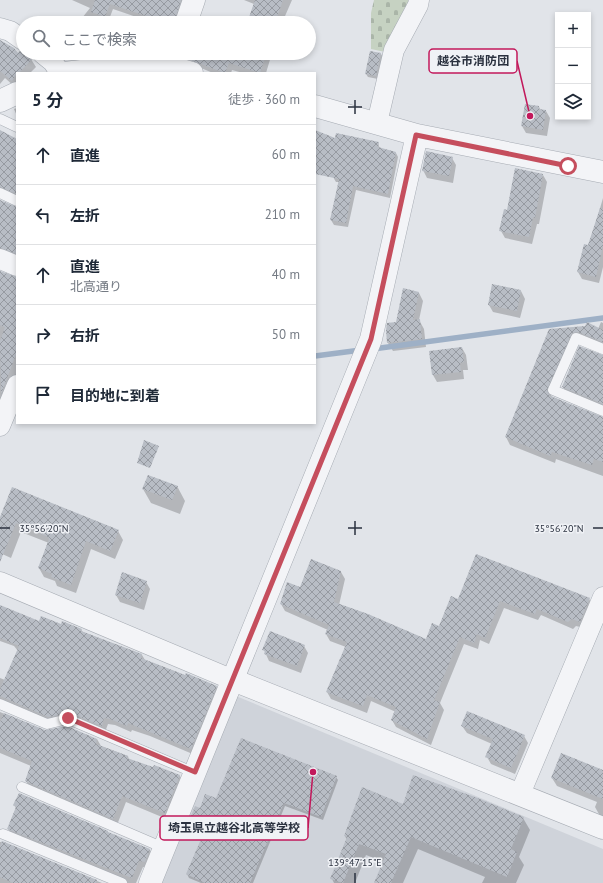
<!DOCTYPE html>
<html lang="ja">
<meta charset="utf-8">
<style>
:root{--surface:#fff;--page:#f6f6f7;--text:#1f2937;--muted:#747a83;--line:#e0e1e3}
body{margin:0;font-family:"PT Sans","Noto Sans JP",sans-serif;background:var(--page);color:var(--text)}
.controls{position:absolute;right:12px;top:12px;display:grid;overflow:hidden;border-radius:0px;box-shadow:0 2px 6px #0003}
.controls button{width:36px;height:36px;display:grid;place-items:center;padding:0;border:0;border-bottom:1px solid var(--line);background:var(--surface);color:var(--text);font:20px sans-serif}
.stop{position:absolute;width:12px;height:12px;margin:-9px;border:3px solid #c54e5d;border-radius:50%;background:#fff}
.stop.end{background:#c54e5d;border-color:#fff;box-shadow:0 1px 4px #0008}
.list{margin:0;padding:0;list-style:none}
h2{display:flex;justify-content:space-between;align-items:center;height:52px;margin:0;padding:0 16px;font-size:17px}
h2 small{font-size:13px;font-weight:400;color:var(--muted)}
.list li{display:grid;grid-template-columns:26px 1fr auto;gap:12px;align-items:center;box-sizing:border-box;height:60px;padding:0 16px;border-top:1px solid var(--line)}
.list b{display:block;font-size:15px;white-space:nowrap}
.list p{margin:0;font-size:13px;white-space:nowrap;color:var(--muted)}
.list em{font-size:13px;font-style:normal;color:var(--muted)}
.icon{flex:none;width:22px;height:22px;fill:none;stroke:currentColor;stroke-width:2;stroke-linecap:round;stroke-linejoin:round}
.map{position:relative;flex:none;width:603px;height:883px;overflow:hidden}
.search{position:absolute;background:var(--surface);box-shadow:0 2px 6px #0003;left:16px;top:16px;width:300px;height:44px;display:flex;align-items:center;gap:10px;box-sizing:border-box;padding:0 14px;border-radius:22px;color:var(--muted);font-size:15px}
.panel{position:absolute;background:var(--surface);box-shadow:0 2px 6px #0003;left:16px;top:72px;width:300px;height:352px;border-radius:0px}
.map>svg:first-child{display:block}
.built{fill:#cfd3da}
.cemetery{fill:url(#cemetery-stones)}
.shadow{fill:#0003}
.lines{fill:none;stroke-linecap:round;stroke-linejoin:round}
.stream{stroke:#9eb0c6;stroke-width:5.5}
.building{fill:url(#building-cross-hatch)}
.service-casing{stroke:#a6abb3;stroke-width:11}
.minor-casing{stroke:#a6abb3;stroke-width:21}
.tertiary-casing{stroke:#a6abb3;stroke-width:23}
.service{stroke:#f3f4f7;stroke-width:10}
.minor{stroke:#f3f4f7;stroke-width:20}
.tertiary{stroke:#f3f4f7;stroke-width:22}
.route{stroke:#c54e5d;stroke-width:5}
.ticks{fill:none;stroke:#2a313f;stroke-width:1.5}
.ticks-label{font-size:10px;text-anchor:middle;fill:#2a313f;stroke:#f0f2f6;stroke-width:3;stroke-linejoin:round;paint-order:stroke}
.leader{fill:none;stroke:#c2185b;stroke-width:1.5}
.callout-dot{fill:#c2185b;stroke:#f0f2f6;stroke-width:1.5}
.callout{fill:#f0f2f6;stroke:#c2185b;stroke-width:1.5}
.callout-label{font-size:12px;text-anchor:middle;font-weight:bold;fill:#2a313f}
</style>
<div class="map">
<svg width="603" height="883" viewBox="0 0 603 883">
<defs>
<pattern id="cemetery-stones" width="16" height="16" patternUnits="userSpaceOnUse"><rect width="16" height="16" fill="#c6d2c2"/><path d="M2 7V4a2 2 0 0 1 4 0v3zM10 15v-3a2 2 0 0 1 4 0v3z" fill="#aab5a8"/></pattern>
<pattern id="building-cross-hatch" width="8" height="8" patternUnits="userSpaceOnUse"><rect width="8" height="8" fill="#b8bdc5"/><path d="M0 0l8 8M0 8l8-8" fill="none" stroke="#969aa1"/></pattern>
</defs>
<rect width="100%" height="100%" fill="#e1e4e9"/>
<path class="built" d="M236,696l367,153v34h-442z"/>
<path class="cemetery" d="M374,0h42l-26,53 -19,-4v-36z"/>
<path class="shadow" d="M72,0h113l-6,23h-25l-41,-14 -5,13 -30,1 12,-15z
M244,0h48l-10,23h-34l6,-19z
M0,41l18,14 3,-3 6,1 9,14 -6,6h-13l-1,15 -11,-10 -5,6z
M370,52l11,2 2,3 -5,22 -10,-2 -2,-3z
M191,53h81l-6,20h-23l-11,-3 -1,3h-18l-12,-5z
M539,107l2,3 5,1 4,7 -3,18 -21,-3 -4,-7z
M17,108v8l-3,-7z
M0,131l17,9v60l-17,-5z
M378,143l2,6 16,4 2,4 -8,41 -34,-8 -8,37 -14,-2 -3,-5 8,-38h-3l-3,-5z
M452,158l4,7 -3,18 -26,-5 -4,-8z
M543,175l4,7 -8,42h-2l-5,20 -27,-6 -4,-7 7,-20z
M603,198v69l-4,16 -17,-4 -4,-7 11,-26z
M0,201l17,7v51l-17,-3z
M0,272l17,6v102l-6,6 -5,-2 -6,27z
M521,291l4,8 -5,19 -27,-6 -4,-7z
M419,293l4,8 -4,19 5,9 2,18 -33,4 -5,-8 -1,-13 9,-7z
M601,322l2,1v25l-27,-7 -25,55 49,22h3v58l-47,-17 -1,4 -45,-18 -4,-8 44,-107 48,-1z
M462,348l4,7 2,15h-5l1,9 -27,3 -4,-7 -3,-23z
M603,356v53l-36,-15 -4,-7z
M177,486l8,15 -5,13 -29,-11 -8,-14z
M0,517l118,14 5,9 -8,19 -24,-10 -15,44 -19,-7 -2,-5 -11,-4 -5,-9 10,-25 -28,-11 -10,26 -11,-5z
M312,560l29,12 4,7 -6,26 87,35 13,-13 19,-26 131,-2 4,7 -9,22 -8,-2 -3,3 -32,-14 -3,5 -34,-12 -15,36 -9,-4 -2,9 -14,-5 -24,59 4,7 -13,35 -35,-18 -4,-7 4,-8 -25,-11 -4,12 -36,-14 -4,-7 19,-45 -16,-6 -4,-7 2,-4 -43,-19 -4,-7 20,-16z
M146,582l4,7 -6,21 -24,-8 -4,-7z
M0,607l39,15 42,8 2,2 59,23 3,5 71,27 4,6 -25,62 -45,-19 -18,-6 -1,2 -16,-7 -7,-1 -3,8 -30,-13 -23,5 -52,-18v-28l5,2 13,-29 -4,-5 -14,-5z
M304,646l4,7 -7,20 -32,-12 -5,-11z
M0,712l44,19 53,8 4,7 27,10 1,4 51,16 3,7 -14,37 -43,-18 -9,23 -87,-37 -4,-7 5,-15 -31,-13z
M462,726l62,10 4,7 -13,31 -24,-10 -4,-7 5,-13 -25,-11z
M603,771v46l-3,-1 -5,-9 2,-5 -40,-16 -5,-8z
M336,777l2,3 -15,40 -38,-14 -32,77h-52l-12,-5 -2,-4 17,-39 -10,-4 -5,-8 11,-14 17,-9z
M14,805l136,45 4,7 -5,12 -6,-2 -7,16h-8l-116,-48 -4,-6 8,-21z
M403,806l120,12 7,12 -11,27 5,8 -8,18h-34l3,-6 -67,-28 -15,34h-28l9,-21 -18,-7 -11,28h-21l-2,-4 15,-39 -2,-4z
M0,842h2l100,41h-102z"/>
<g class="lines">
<path class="stream" d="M373,349l230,-31
M315,356l46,-6"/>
</g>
<path class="building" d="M95,0h86l-7,23h-7l-57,-19 -5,13 -14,-5z
M255,0h28l-8,23h-28z
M0,40l14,8 4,5 2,-2 3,2h7l2,6 -13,14h-2l-5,8 -12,-10z
M370,51l11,2 -5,23 -11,-2z
M188,53h72l-1,3 6,2 -5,15 -31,-10 -4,10 -38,-14z
M525,104l14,2v3l7,1 -3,20 -22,-4z
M0,130l17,9v55l-17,-7z
M315,130l20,8 1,-5 43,9 -1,5 18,5 -8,42 -35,-8 -7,37 -16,-3 9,-41 -24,-5z
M426,151l27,6 -4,19 -27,-5z
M515,168l28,6 -8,44 -2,-1 -4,20 -30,-6 5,-22 3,1z
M0,200l17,7v47l-17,-6z
M600,208l3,1v36l-7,32 -19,-5 7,-28 4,1z
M0,271l17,6v75l-16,42 -1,-53 5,-14 -5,-2z
M492,284l29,6 -4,21 -29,-6z
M403,288l16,4 -6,28 7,-1 2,20 -35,4 -1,-13 1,-7 9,-1z
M587,322l16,8v12l-25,-10 -6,1 -25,57 3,6 53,21v45l-9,-3 -2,6 -40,-13 -2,4 -45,-19 44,-108 36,-3z
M579,346l24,9v49l-41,-17z
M462,347l2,15 -4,1 1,9 -29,3 -3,-24z
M144,440l15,6 -9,22 -13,-5z
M148,475l30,11 -6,14 -30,-11z
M12,487l107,43 -9,21 -24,-10 -15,44 -20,-8 1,-3 -14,-6 11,-29 -1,-2 -32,-14 -16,39v-45z
M476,554l114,44 -10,24 -8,-3 -4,3 -31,-13 -2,5 -35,-13 -15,37 -8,-4 -3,9 -14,-6 -26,63 6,2 -13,37 -36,-19 5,-13 -29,-12 -4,11 -37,-14 21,-50 -22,-8 4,-9 -49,-21 7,-22 13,5 11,-28 30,12 -7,31 34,12 58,25 6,-16 7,3 12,-30 7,3z
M122,572l25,9 -7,22 -25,-8z
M0,605l39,16 2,-5 20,8 1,-3 20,8 -1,2 61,23 -1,4 44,17 1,-2 31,13 -26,63 -46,-19 -17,-7 -1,3 -17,-7 -6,-1 -2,8 -32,-13 -22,4 -48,-21v-7l19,-43 -19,-8z
M270,631l35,14 -8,21 -33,-12 1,-3 -3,-1z
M467,711l58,24 -14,33 -26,-11 8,-18 -32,-13z
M4,713l41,17 22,-4 30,13 -1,5 32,12 -1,2 26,9 1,-2 26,10 -15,38 -43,-17 -9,23 -88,-38 7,-20 -32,-13v-26z
M241,738l96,38 -16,41 -37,-14 -34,80h-45l-19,-9 18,-42 -13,-5 1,-2 -4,-2 7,-17 5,2 5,-14 11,4z
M561,753l42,17v29l-52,-21z
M413,775l62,22 49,20 -13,32 6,3 -10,25 -96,-40 -20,46h-17l12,-29 -27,-10 -16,39 -13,-4 17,-42 -3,-1 18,-49 41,17z
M19,793l89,38v1l42,17 -5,13 -6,-1 -7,17 -125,-49 9,-22 -3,-2z
M2,841l95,39 -1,3h-83l-13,-6v-31z"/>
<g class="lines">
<g class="service-casing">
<path id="service" d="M0,119l17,8
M0,193l17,8
M603,349l-27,-11 -23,52 50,21
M0,704l47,20 21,-5 127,54
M22,787l142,61
M3,834l119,49"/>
</g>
<g class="minor-casing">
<path id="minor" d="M0,28l10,3 13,9
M42,53l11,9 7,11
M377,123l17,-73 24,-45 1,-5
M0,259l17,7
M0,426l17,-41
M0,582l233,98
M520,794l83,-197"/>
</g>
<g class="tertiary-casing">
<path id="tertiary" d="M186,23l8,-23
M172,67l20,6
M64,73l35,-4 73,-2 4,-14
M0,101l17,-8
M315,106l102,29 186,37
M233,680l370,148
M150,883l221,-544 46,-204"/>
</g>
<use href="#service" class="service"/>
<use href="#minor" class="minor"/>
<use href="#tertiary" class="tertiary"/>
</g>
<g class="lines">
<path class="route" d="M68,718l127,54 176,-433 45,-204 152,31"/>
</g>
<path class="ticks" d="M355,100v14M348,107h14M355,521v14M0,528h10M348,528h14M593,528h10M355,873v10"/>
<g class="ticks-label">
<text x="44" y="532">35°56'20"N</text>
<text x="559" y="532">35°56'20"N</text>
<text x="355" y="866">139°47'15"E</text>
</g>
<path class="leader" d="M530 116L517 61M313 772L308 828"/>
<g class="callout-dot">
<circle cx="530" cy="116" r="4"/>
<circle cx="313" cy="772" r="4"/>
</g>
<g class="callout">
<rect x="429" y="49" width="88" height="24" rx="4"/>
<rect x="160" y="816" width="148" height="24" rx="4"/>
</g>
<g class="callout-label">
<text x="473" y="65">越谷市消防団</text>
<text x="234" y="832">埼玉県立越谷北高等学校</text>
</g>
</svg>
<div class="controls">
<button>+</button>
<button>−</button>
<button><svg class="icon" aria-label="layers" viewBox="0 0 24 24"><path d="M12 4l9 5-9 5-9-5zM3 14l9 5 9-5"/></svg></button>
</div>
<div class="stop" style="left:568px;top:166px"></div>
<div class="stop end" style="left:68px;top:718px"></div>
<div class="search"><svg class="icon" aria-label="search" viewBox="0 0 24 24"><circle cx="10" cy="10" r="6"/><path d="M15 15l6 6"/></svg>ここで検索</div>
<section class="panel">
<h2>5 分<small>徒歩 · 360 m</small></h2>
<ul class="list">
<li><svg class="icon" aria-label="ahead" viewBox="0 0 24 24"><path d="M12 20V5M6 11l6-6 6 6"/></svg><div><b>直進</b></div><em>60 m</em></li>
<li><svg class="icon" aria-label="left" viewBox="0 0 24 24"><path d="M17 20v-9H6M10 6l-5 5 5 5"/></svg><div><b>左折</b></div><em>210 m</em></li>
<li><svg class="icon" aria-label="ahead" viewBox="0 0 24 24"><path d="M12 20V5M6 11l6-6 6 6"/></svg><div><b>直進</b><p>北高通り</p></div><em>40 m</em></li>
<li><svg class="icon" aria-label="right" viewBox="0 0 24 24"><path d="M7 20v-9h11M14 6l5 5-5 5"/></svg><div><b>右折</b></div><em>50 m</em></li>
<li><svg class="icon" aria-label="arrive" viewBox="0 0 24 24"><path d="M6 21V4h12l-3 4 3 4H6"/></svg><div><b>目的地に到着</b></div></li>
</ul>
</section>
</div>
